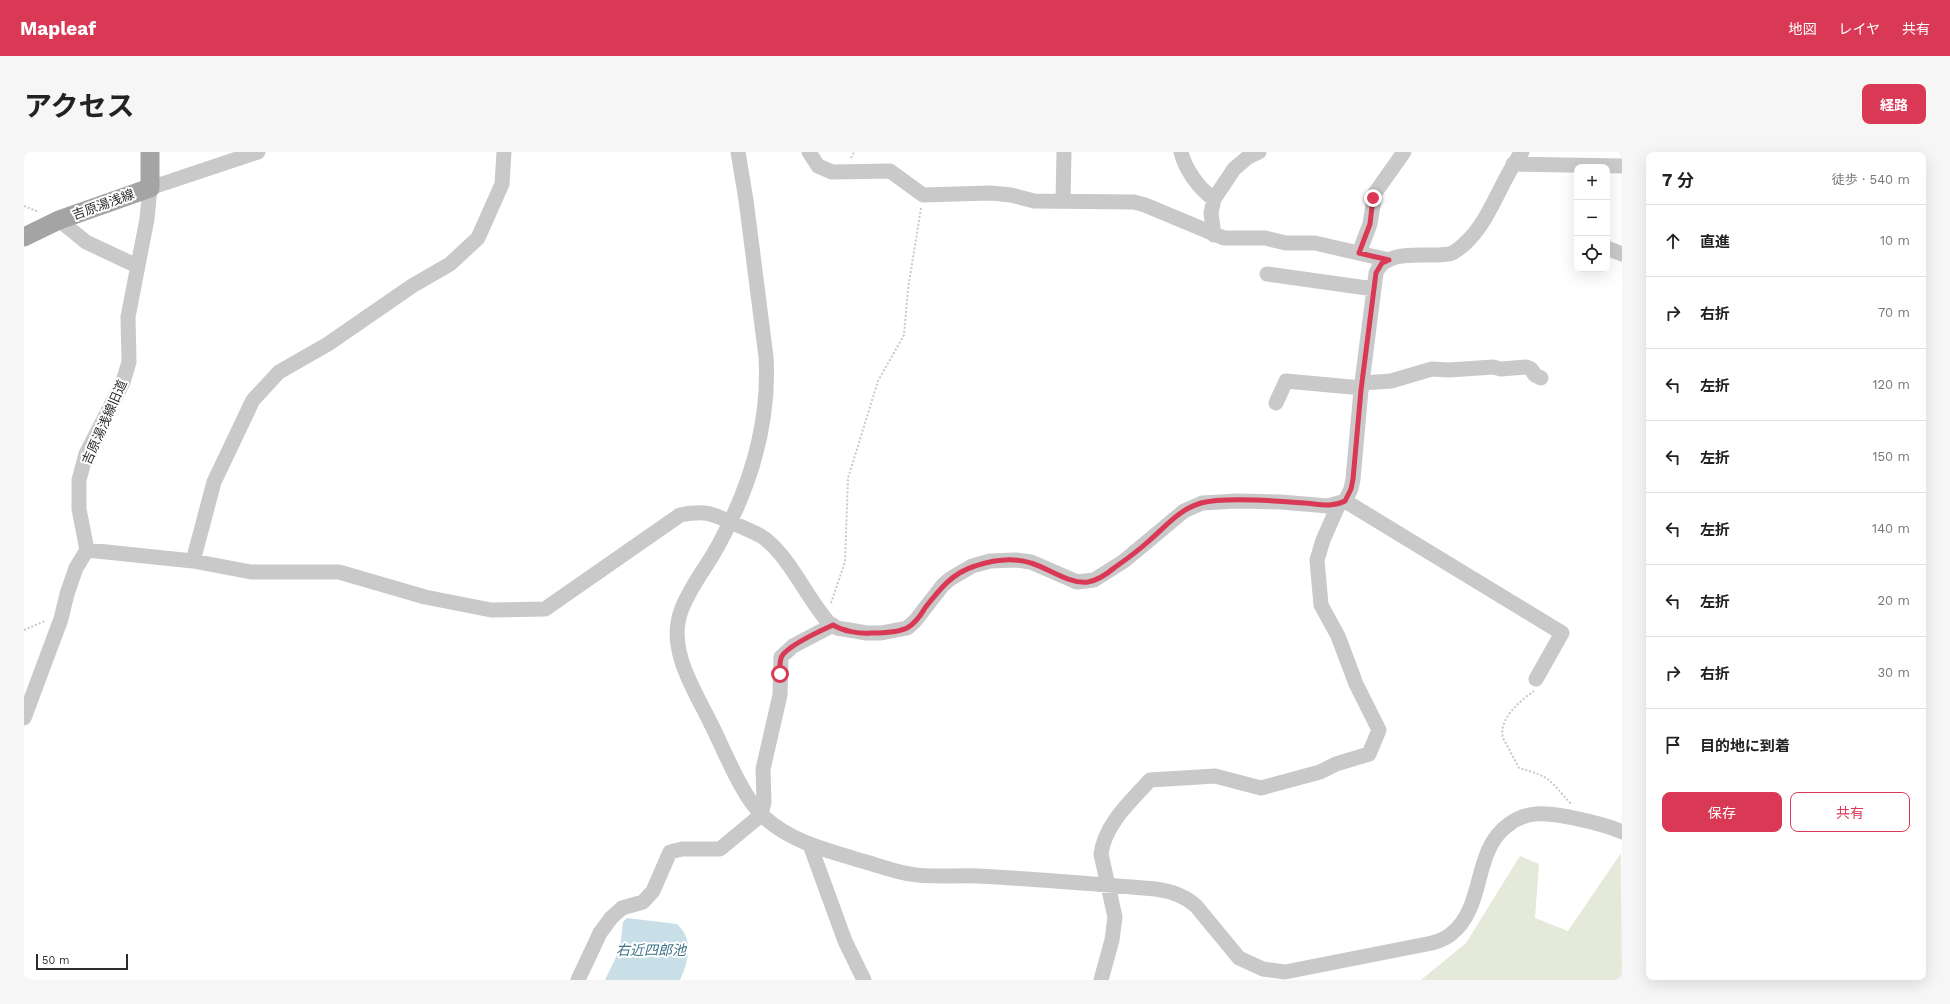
<!DOCTYPE html>
<html lang="ja">
<meta charset="utf-8">
<style>
:root{--surface:#fff;--page:#f6f6f6;--text:#222;--muted:#767676;--line:#e0e0e0;--accent:#d93955}
body{margin:0;font-family:"Work Sans","Noto Sans JP",sans-serif;background:var(--page);color:var(--text)}
.controls{position:absolute;right:12px;top:12px;display:grid;overflow:hidden;border-radius:8px;box-shadow:0 4px 16px #0002}
.controls button{width:36px;height:36px;display:grid;place-items:center;padding:0;border:0;border-bottom:1px solid var(--line);background:var(--surface);color:var(--text);font:20px sans-serif}
.scale{position:absolute;left:12px;bottom:10px;width:92px;box-sizing:border-box;padding-left:4px;border:2px solid #2c2c2c;border-top:0;font-size:11px;line-height:14px;white-space:nowrap;color:#2c2c2c;-webkit-text-stroke:3px #fff;paint-order:stroke}
.stop{position:absolute;width:12px;height:12px;margin:-9px;border:3px solid #d93955;border-radius:50%;background:#fff}
.stop.end{background:#d93955;border-color:#fff;box-shadow:0 1px 4px #0008}
.list{margin:0;padding:0;list-style:none}
h2{display:flex;justify-content:space-between;align-items:center;height:52px;margin:0;padding:0 16px;font-size:17px}
h2 small{font-size:13px;font-weight:400;color:var(--muted)}
.list li{display:grid;grid-template-columns:26px 1fr auto;gap:12px;align-items:center;box-sizing:border-box;height:72px;padding:0 16px;border-top:1px solid var(--line)}
.list b{display:block;font-size:15px;white-space:nowrap}
.list em{font-size:13px;font-style:normal;color:var(--muted)}
.actions{display:flex;gap:8px;padding:12px 16px}
.actions a{flex:1;padding:9px 0;border:1px solid var(--accent);border-radius:8px;text-align:center;font-size:14px;color:var(--accent)}
.actions .main{background:var(--accent);color:#fff}
.icon{flex:none;width:22px;height:22px;fill:none;stroke:currentColor;stroke-width:2;stroke-linecap:round;stroke-linejoin:round}
.map{position:relative;flex:none;width:1598px;height:828px;overflow:hidden;border-radius:8px}
header{display:flex;align-items:center;gap:24px;box-sizing:border-box;height:56px;padding:0 20px;background:var(--accent);color:#fff}
header strong{font-size:19px}
nav{display:flex;gap:22px;margin-inline-start:auto;font-size:14px}
.intro{display:flex;align-items:center;justify-content:space-between;box-sizing:border-box;height:96px;padding:0 24px}
h1{margin:0;font-size:28px}
.button{padding:10px 18px;border-radius:8px;background:var(--accent);color:#fff;font-size:14px;font-weight:700}
main{display:flex;gap:24px;padding:0 24px}
aside{flex:1;background:var(--surface);border-radius:8px;box-shadow:0 4px 16px #0002}
.map>svg:first-child{display:block}
.green{fill:#e4e9da}
.water{fill:#c8dfe8}
.lines{fill:none;stroke-linecap:round;stroke-linejoin:round}
.path{stroke:#c9c9c9;stroke-width:2;stroke-dasharray:2 2;stroke-linecap:butt}
.minor{stroke:#c9c9c9;stroke-width:15}
.major{stroke:#a4a4a4;stroke-width:19}
.route{stroke:#d93955;stroke-width:5}
.labels{text-anchor:middle;stroke-width:4;stroke-linejoin:round;paint-order:stroke}
.street-label{font-size:13px;fill:#2c2c2c;stroke:#fff}
.water-label{font-size:14px;font-style:italic;fill:#407488;stroke:#fff}
</style>
<header>
<strong>Mapleaf</strong>
<nav><a>地図</a><a>レイヤ</a><a>共有</a></nav>
</header>
<div class="intro"><h1>アクセス</h1><a class="button">経路</a></div>
<main>
<div class="map">
<svg width="1598" height="828" viewBox="0 0 1598 828">
<rect width="100%" height="100%" fill="#fff"/>
<path class="green" d="M1597,701l1,127h-201l45,-37 54,-87 19,8 -4,54 33,13z"/>
<path class="water" d="M603,766l50,6c17,15 12,37 3,56h-75l15,-31 3,-27z"/>
<g class="lines">
<path class="path" d="M827,6l3,-6
M0,54l15,6
M807,451l14,-41 3,-84 30,-97 26,-46 4,-46 13,-81
M0,478l21,-9
M1510,539c-14,10 -36,28 -31,47l16,30c33,9 30,12 52,36"/>
<path class="minor" d="M714,0l8,48 20,157c4,67 -15,128 -47,187 -12,23 -29,42 -38,67 -14,38 13,78 29,111 14,27 32,75 53,94 29,27 67,35 103,46 14,4 29,10 44,12 21,4 46,1 68,2 59,3 118,8 177,13 16,2 29,6 41,17l43,52 24,11 22,3 147,-29c7,-2 14,-4 19,-9 35,-27 21,-83 57,-109 19,-15 38,-12 61,-8 18,4 36,7 53,15
M785,0l9,14 14,6 58,-1 33,24 68,-2 20,2 23,6 100,1 11,3 79,33h41l21,5h29l74,17
M1157,0c4,17 18,37 33,47
M1489,12l109,2
M1039,48l1,-48
M35,68l27,22 51,24
M1190,83l-3,-22 3,-14 20,-30 14,-12 11,-5
M1583,96l15,6
M1335,101l11,-29 5,-31 29,-41
M1243,122l107,15
M1338,231l29,-2 41,-12 17,1 44,-3 8,2 25,-2 5,2 4,6 6,3
M1252,251l10,-22 76,7
M1321,349l217,132 -26,46
M63,398l106,11 58,11h88l86,25 66,13 54,-1 135,-94c25,-5 31,-2 53,8 9,4 19,8 28,13 27,17 46,63 68,87l8,5 30,5h14l26,-5 8,-7 28,-36 7,-6 22,-13 18,-5 26,-1 15,2 46,20 17,-2 30,-19 60,-50 18,-8 34,-2 45,1 47,4 17,-5 6,-12 2,-10 8,-89 15,-117c9,-23 43,-17 63,-18 5,-1 11,0 15,-3 35,-22 44,-69 68,-100
M169,409l21,-79 39,-82 26,-28 49,-28 84,-58 38,-22 28,-26 24,-54 2,-32
M0,566l37,-99 6,-25 9,-26 11,-18 -8,-41v-29l7,-26 37,-72 6,-20 -1,-45 19,-98 3,-31 108,-36
M786,693l35,96 19,39
M554,828l22,-47 11,-15 11,-10 21,-6 10,-11 17,-39 12,-3h38l41,-34 3,-13 -1,-33 17,-74 1,-38 12,-11 40,-21
M1077,828l11,-40 3,-23 -14,-63c4,-30 29,-52 49,-74l65,-4 46,12 59,-16 16,-8 33,-10 10,-24 -23,-46 -18,-48 -17,-31 -4,-45 6,-20 16,-36"/>
<path class="major" d="M0,85l35,-17 91,-32v-36"/>
</g>
<g class="lines">
<path class="route" d="M756,522c0,-6 -1,-13 2,-18 6,-10 40,-26 51,-31 10,6 26,9 38,8 11,0 26,0 36,-5 7,-4 14,-13 18,-20 14,-18 27,-35 50,-42 18,-6 38,-9 56,-3 17,5 40,22 57,19 10,-2 19,-8 26,-14 13,-9 25,-18 36,-28 16,-14 30,-31 51,-37 22,-6 79,-2 103,0 15,1 27,5 41,-2l6,-12 2,-10 8,-89 15,-117 6,-10 7,-3 -30,-7 11,-29 3,-26"/>
</g>
<g class="labels">
<g class="street-label">
<text transform="translate(79 52) rotate(-20)" y="5">吉原湯浅線</text>
<text transform="translate(80 270) rotate(-66)" y="5">吉原湯浅線旧道</text>
</g>
<g class="water-label">
<text x="627" y="803">右近四郎池</text>
</g>
</g>
</svg>
<div class="controls">
<button>+</button>
<button>−</button>
<button><svg class="icon" aria-label="locate" viewBox="0 0 24 24"><circle cx="12" cy="12" r="6"/><path d="M12 2v4M12 18v4M2 12h4M18 12h4"/></svg></button>
</div>
<div class="scale">50 m</div>
<div class="stop" style="left:756px;top:522px"></div>
<div class="stop end" style="left:1349px;top:46px"></div>
</div>
<aside>
<h2>7 分<small>徒歩 · 540 m</small></h2>
<ul class="list">
<li><svg class="icon" aria-label="ahead" viewBox="0 0 24 24"><path d="M12 20V5M6 11l6-6 6 6"/></svg><div><b>直進</b></div><em>10 m</em></li>
<li><svg class="icon" aria-label="right" viewBox="0 0 24 24"><path d="M7 20v-9h11M14 6l5 5-5 5"/></svg><div><b>右折</b></div><em>70 m</em></li>
<li><svg class="icon" aria-label="left" viewBox="0 0 24 24"><path d="M17 20v-9H6M10 6l-5 5 5 5"/></svg><div><b>左折</b></div><em>120 m</em></li>
<li><svg class="icon" aria-label="left" viewBox="0 0 24 24"><path d="M17 20v-9H6M10 6l-5 5 5 5"/></svg><div><b>左折</b></div><em>150 m</em></li>
<li><svg class="icon" aria-label="left" viewBox="0 0 24 24"><path d="M17 20v-9H6M10 6l-5 5 5 5"/></svg><div><b>左折</b></div><em>140 m</em></li>
<li><svg class="icon" aria-label="left" viewBox="0 0 24 24"><path d="M17 20v-9H6M10 6l-5 5 5 5"/></svg><div><b>左折</b></div><em>20 m</em></li>
<li><svg class="icon" aria-label="right" viewBox="0 0 24 24"><path d="M7 20v-9h11M14 6l5 5-5 5"/></svg><div><b>右折</b></div><em>30 m</em></li>
<li><svg class="icon" aria-label="arrive" viewBox="0 0 24 24"><path d="M6 21V4h12l-3 4 3 4H6"/></svg><div><b>目的地に到着</b></div></li>
</ul>
<div class="actions"><a class="main">保存</a><a>共有</a></div>
</aside>
</main>
